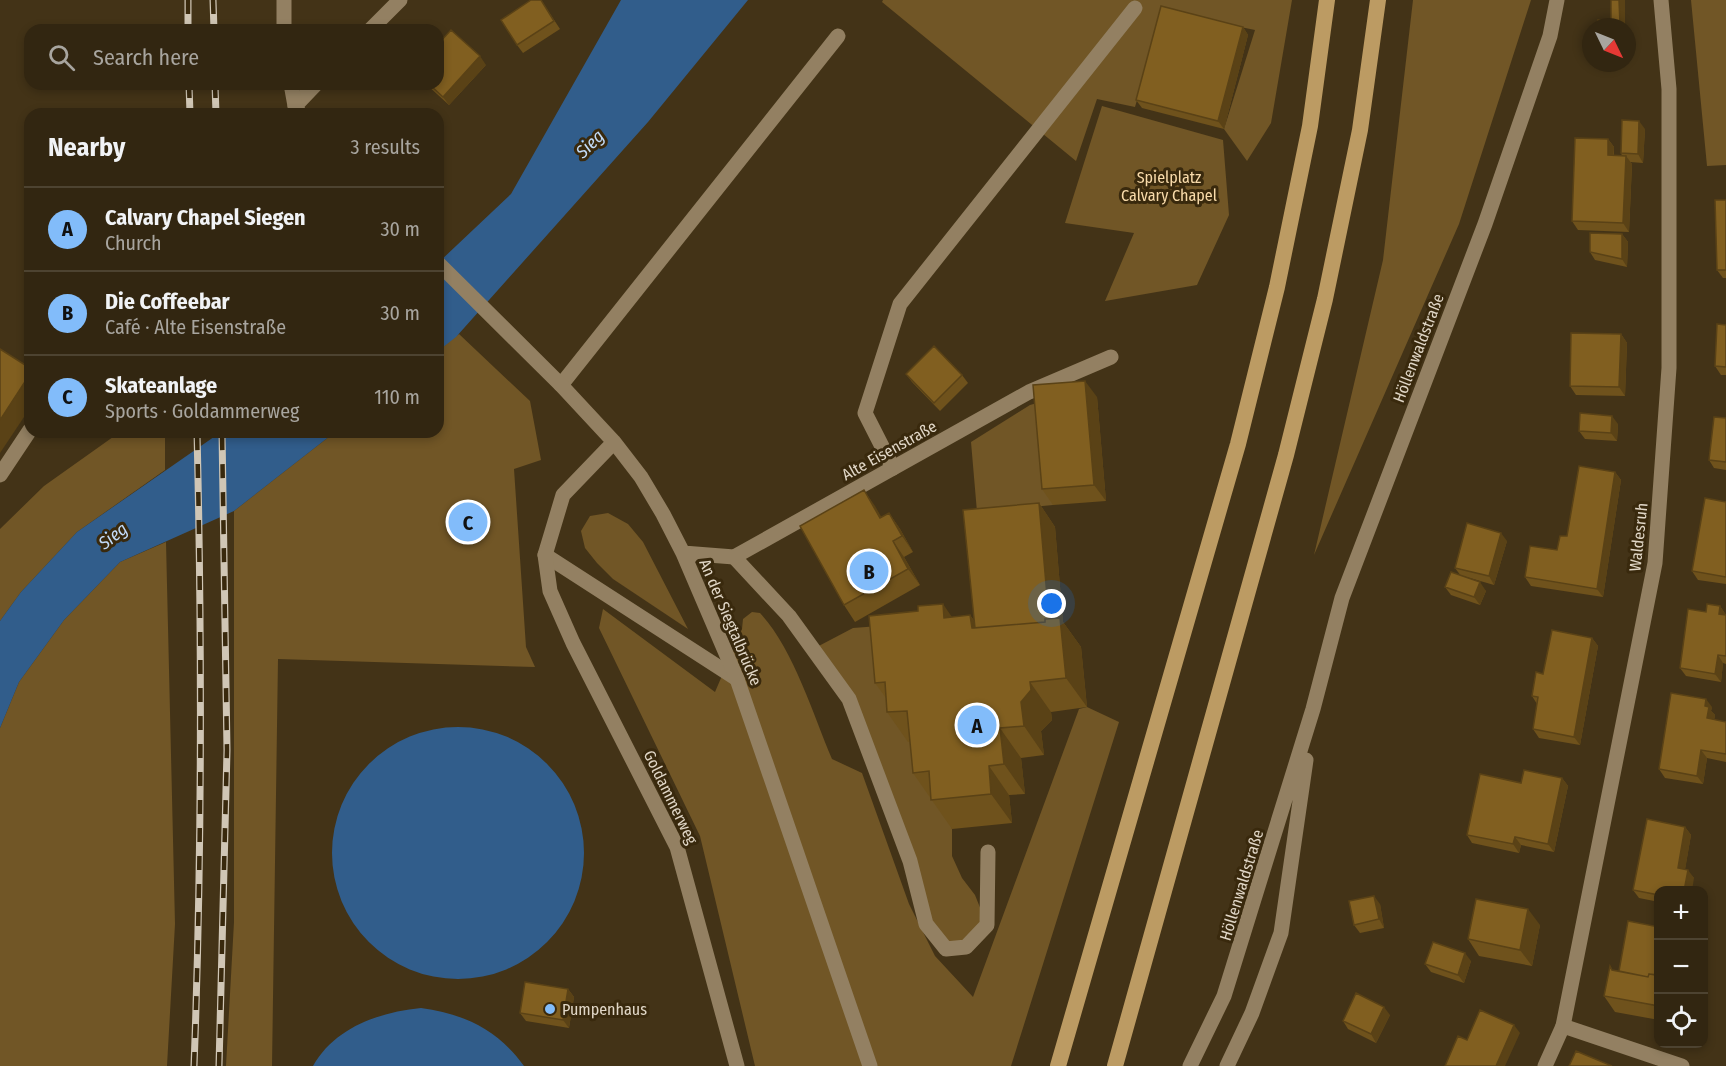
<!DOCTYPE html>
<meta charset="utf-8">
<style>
:root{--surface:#322611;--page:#3d321f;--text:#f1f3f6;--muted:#a8a59f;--line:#4d4331;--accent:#82bcfa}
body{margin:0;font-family:"Fira Sans Condensed",sans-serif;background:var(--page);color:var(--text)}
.controls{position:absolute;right:18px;bottom:18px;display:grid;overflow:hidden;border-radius:12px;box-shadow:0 3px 9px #0003}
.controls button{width:54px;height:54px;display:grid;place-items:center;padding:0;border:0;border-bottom:2px solid var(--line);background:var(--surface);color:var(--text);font:30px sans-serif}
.compass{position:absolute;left:1582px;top:18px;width:54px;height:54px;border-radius:50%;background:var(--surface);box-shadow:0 3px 9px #0003;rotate:133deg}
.you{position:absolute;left:1052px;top:604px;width:21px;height:21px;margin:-15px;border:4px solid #fff;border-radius:50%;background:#1a73e8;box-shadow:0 0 0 9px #1a73e833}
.badge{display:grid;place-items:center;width:39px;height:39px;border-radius:50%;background:var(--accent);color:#111;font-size:20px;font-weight:700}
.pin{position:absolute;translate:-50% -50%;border:3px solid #fff;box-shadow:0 2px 6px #0006}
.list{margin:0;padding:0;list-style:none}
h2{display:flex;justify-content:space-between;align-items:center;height:78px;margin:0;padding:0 24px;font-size:26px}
h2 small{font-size:20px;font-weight:400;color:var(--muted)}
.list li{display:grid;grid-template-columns:39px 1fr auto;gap:18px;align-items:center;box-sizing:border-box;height:84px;padding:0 24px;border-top:2px solid var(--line)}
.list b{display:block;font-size:22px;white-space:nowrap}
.list p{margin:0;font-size:20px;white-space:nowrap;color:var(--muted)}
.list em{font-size:20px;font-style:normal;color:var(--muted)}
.icon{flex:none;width:33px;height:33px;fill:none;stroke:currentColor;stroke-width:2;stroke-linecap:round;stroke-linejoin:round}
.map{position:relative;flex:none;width:1726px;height:1066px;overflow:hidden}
.search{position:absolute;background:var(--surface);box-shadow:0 3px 9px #0003;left:24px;top:24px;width:420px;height:66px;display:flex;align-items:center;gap:15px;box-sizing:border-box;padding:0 21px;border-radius:18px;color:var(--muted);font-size:22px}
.panel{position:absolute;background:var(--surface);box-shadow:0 3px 9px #0003;left:24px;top:108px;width:420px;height:330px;border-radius:18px}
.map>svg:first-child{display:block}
.green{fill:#715626}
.water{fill:#315d8b}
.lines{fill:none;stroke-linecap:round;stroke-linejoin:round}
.service{stroke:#938062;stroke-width:15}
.minor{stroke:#938062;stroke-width:15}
.tertiary{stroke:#938062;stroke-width:15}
.trunk{stroke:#bc9b63;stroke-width:16}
.rail-casing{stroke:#d0c6b5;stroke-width:7}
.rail{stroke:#39290d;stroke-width:4.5;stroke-dasharray:14;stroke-linecap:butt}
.wall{fill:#6f521c}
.shaded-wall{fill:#5a4216}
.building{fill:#815f20;stroke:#5a4216;stroke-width:1.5}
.poi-dot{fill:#82bcfa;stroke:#39290d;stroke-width:2}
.labels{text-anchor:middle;stroke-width:6;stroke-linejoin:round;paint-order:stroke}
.park-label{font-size:16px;fill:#f9dbaa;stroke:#39290d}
.street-label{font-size:16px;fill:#e1d7c7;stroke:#39290d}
.poi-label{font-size:16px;fill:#e1d7c7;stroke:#39290d;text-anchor:start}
.water-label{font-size:18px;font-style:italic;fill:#c2dbf8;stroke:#39290d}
</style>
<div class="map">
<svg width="1726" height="1066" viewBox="0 0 1726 1066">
<rect width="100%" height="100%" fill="#433317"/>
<path class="green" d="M883,0h409l-21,123 -24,38 -23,-32 31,-99 -92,-19 -28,96 -38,-8 -21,62 -194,-159z
M1413,0h118l-72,224 -145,331 69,-295z
M1691,0h35v165l-19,1z
M1102,106l121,34 6,75 -32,70 -92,16 29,-68 -69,-10z
M459,334l71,67 11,59 -27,9 12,178 9,20 -257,-8 -6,407h-46l8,-144v-411l101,-79h103v-82z
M1044,401l9,104 -76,7 -6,-70 59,-37z
M120,432h45v38l-88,62 -56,60 -21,29v-92l44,-43z
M608,513l20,11 15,18 45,87 -75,-50 -16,-16 -12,-15 -4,-17 9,-15z
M166,542l9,382 -8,142h-167v-338l19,-46 45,-62 56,-58z
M603,609l112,83 27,-63 1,-10 9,-7 8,1c33,35 53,101 72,146l30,14 47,131 26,52 38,41 106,-288 8,-2 32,15 -108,344h-256l-55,-230 -101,-208z
M879,626l49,114 24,89v27l10,22 13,17 12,30 -21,22 -20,2 -20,-25 -77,-225 -36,-50 40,-21z"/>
<path class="water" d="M621,0h127l-100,122 -192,215 -18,14v-88l73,-69z
M221,432h114l-101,79 -114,51 -56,58 -45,62 -19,46v-107l21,-29 56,-60z
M332 853a126 126 0 1 1 252 0a126 126 0 1 1-252 0Z
M421,1008c44,6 77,22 103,58h-211c22,-39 67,-54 108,-58z"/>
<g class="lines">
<path class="service" d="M370,30l30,-30
M295,106l21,-22
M561,385l277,-349
M893,468l-28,-55 35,-109 235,-296
M0,475l30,-45
M545,555l192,124
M734,557l55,59 60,83 61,162 16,63 20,25 20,-2 21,-22 1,-73
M1563,1026l119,40"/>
<path class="minor" d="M284,0v30
M291,84l4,22 5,8
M438,263l123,122 53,57 27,35 22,37 20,39 54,126 133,387
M614,442l-51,53 -18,60 5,36 23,52 104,204 60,219
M683,553l51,4 295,-165 82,-35
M1545,1066l18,-40 92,-463 14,-195v-279l-8,-89"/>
<path class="tertiary" d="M1190,1066l34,-70 89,-287 29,-111 143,-374 65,-188 7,-36
M1227,1066l25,-53 29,-80 25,-173"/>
<path class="trunk" d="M1058,1066l180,-622 39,-157 33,-161 17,-126
M1115,1066l171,-611 39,-156 35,-169 18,-130"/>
<g class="rail-casing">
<path id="rail" d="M188,0v30
M213,0l1,30
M189,84l1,30
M215,84l1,30
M194,1066c8,-211 8,-423 3,-634
M219,1066l8,-316 -5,-318"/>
</g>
<use href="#rail" class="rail"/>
</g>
<path class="wall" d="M541,0l19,29 -37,24 -6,-8z
M1243,27l5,8 -24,94 -82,-21 -6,-8z
M486,65l-37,40 -23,-21h12z
M1645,129l-2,34 -13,-1 2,2 -3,68 -51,-2 -6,-9 36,-82 6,8v8l8,1 -1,-3z
M1726,200v78h-3l-6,-8z
M1622,234l6,8 -1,25 -32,-7 -5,-8z
M1726,325v50h-5l-6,-9z
M1621,334l6,9 -2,53 -49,-1 -6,-9z
M906,374l56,1 6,8 -28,28 -28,-29z
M1097,397l9,104 -53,4 -11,-16z
M1726,418v52l-12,-2 -5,-8z
M1618,424l-1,17 -32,-2 -6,-8z
M1615,472l6,8 -18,117 -72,-11 -6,-9 32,-27z
M864,490l17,27 8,-4 11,16 13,23 -9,5 16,28 -65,37 -11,-17z
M1726,502v82l-28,-4 -6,-9z
M1039,503l16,24 8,95 18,25 6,60 -36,5 1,8 -11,11 3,24 -23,3 4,36 -16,1 3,28 -60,6 -39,-56 -3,-31h-2l-21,-30 -1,-14 -11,-15 77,-66 18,-2 5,7z
M1507,541l-13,44 -31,-9 23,15 -6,14 -29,-10 -6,-8 16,-11 -6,-8z
M1720,606l6,9v49l-3,-1 -2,19 -35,-6 -6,-8 26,-56z
M1592,638l6,8 -18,99 -41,-7 -6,-9 4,-25 -5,-8 11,-22z
M1712,707l-1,4 4,4 -1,5 12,2v40l-19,-4 -4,26 -38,-6 -6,-9z
M1562,778l6,8 -14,66 -33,-7 -2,8 -47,-10 -5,-8 54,-52z
M1685,827l6,8 -6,34 9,9 -35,13v11l-20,-4 -6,-8z
M1380,904l4,24 -24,5 -6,-8z
M1540,925l-8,41 -53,-10 -11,-17z
M1659,927v93l-44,-8 -11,-16 8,-26 7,1z
M1471,961l-7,22 -33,-11 -6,-8z
M568,989l6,8 -5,31 -43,-7 -6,-8z
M1390,1015l-14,28 -28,-14 -5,-8z"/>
<path class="shaded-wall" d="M1619,0h6v27h-4l-1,-2z
M1243,27l5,8 -24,94 -6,-8z
M480,56l6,9 -37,40 -6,-8z
M1639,121l6,8 -2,34 -5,-9z
M1608,139l6,8 -1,16 -5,-8z
M1626,156l6,8 -3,68 -6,-9z
M1622,234l6,8 -1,25 -5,-8z
M1621,334l6,9 -2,53 -6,-9z
M30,374v34l-30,45v-33z
M1085,381l12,16 9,104 -12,-16z
M1612,416l6,8 -1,17 -6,-8z
M1615,472l6,8 -18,117 -6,-8z
M864,490l11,16 16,28 -11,-16z
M1039,503l16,24 8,95 18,25 6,60 -21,-29 -16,-50z
M889,513l11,16 13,23 -11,-16z
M1501,533l6,8 -13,44 -5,-9z
M893,541l11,16 16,28 -12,-16z
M1480,582l6,9 -6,14 -6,-8z
M943,604l20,29 -19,-15z
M1720,606l6,9 -1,8 -6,-9z
M970,615l13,19 -11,-6z
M1592,638l6,8 -18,99 -6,-8z
M1718,655l5,8 -2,19 -6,-8z
M1030,682l21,30 1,8 -11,11 3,24 -20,-29 -3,-24z
M1706,699l6,8 -1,4 4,4 -2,11 -6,-8 -2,-12z
M1000,728l21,30 4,36 -21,-30z
M1701,750l6,8 -4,26 -6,-8z
M989,766l20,29 3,28 -21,-29z
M1562,778l6,8 -14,66 -6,-8z
M1685,827l6,8 -7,41 -6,-8z
M1515,837l6,8 -2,8 -6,-9z
M1688,870l6,8 -2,13h-8z
M1374,896l6,8 4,24 -5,-9z
M1528,909l12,16 -8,41 -12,-16z
M1465,953l6,8 -7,22 -6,-8z
M1659,958v33l-5,-7z
M568,989l6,8 -5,31 -6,-8z
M1384,1007l6,8 -14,28 -5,-9z
M1514,1025l6,8 -15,33h-9z"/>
<path class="building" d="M531,0h10l13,21 -37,24 -16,-25z
M1611,0h8l1,25h-7v2h-17l2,-7 13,3z
M1161,6l82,21 -25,94 -82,-21z
M451,30l29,26 -37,41 -14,-13h9v-40z
M1622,120l17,1 -1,33 -17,-1z
M1575,138l33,1v16l18,1 -3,67 -51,-2z
M1715,200h11v70h-9z
M1590,233l32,1v25l-32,-7z
M1717,324l9,1v42l-11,-1z
M1571,333l50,1 -2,53 -49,-1z
M934,346l28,29 -28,28 -28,-29z
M0,349l30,19v6l-30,46z
M1085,381l9,104 -52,4 -9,-104z
M1580,413l32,3 -1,17 -32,-2z
M1714,417l12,1v44l-17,-2z
M1579,466l36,6 -18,117 -72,-12 5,-31 27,4 3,-14h7z
M864,490l16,28 9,-5 13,23 -9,5 15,28 -64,36 -44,-79z
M1705,498l21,4v75l-34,-6z
M1039,503l10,116h-4v3l-70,6 -12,-118z
M1467,523l34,10 -12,43 -34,-8z
M1451,572l29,10 -6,15 -29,-10z
M943,604l1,14 26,-3 2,13 73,-6v-3l15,-1 6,60 -36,4 1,8 -10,12 3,24 -24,2 4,36 -15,2 2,28 -60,6 -2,-29 -16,2 -6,-62 -20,1 -2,-30 -10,1 -6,-67 49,-5v-5z
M1707,604l13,2 -1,8 7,1v41l-8,-1 -3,19 -35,-6 8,-59 18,3z
M1552,630l40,8 -18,99 -41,-8 5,-32 -6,-1 4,-24 7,2z
M1671,693l35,6 -1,7 4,1 -2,11 19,4v32l-25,-4 -4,26 -38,-7z
M1524,770l38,8 -14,66 -33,-7 -2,7 -46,-9 13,-61 41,9z
M1647,819l38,8 -7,41 10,2 -4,21h-25v4l-26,-5z
M1374,896l5,23 -25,6 -5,-24z
M1476,899l52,10 -8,41 -52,-11z
M1628,921l31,6v31l-4,17 -6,-1 -1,3 -29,-6z
M1433,942l32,11 -7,22 -33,-11z
M1610,966l2,4 36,7 1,-3 10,1v31l-55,-10z
M525,982l43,7 -5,31 -43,-7z
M1356,993l28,14 -13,27 -28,-13z
M1480,1010l34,15 -18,41h-51l13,-30 9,4z
M1576,1051l36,15h-43z"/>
<circle class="poi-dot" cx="550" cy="1009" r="6"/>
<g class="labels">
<g class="park-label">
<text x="1169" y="183">Spielplatz<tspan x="1169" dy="18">Calvary Chapel</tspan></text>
</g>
<g class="street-label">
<text transform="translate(1418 348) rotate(-69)" y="6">Höllenwaldstraße</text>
<text transform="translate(889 450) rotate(-29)" y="6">Alte Eisenstraße</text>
<text transform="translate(1638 537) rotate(-84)" y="6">Waldesruh</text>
<text transform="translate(731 622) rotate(67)" y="6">An der Siegtalbrücke</text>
<text transform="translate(671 797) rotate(64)" y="6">Goldammerweg</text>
<text transform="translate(1241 885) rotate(-73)" y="6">Höllenwaldstraße</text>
</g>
<g class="poi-label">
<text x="562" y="1015">Pumpenhaus</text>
</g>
<g class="water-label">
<text transform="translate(590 144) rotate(-44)" y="6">Sieg</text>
<text transform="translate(113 536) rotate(-38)" y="6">Sieg</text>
</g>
</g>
</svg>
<div class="controls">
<button>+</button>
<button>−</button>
<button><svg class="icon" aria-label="locate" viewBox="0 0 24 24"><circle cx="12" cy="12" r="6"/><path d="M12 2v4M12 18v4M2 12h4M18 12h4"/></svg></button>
</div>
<svg class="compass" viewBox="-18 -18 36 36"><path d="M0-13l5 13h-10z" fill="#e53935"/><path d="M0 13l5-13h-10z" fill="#a8a59f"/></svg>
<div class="you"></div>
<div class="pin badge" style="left:977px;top:725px">A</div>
<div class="pin badge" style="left:869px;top:571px">B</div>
<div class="pin badge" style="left:468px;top:522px">C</div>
<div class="search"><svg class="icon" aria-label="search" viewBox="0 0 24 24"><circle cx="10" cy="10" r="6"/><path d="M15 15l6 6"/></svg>Search here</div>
<section class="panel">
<h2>Nearby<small>3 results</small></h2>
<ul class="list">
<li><span class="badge">A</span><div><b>Calvary Chapel Siegen</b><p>Church</p></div><em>30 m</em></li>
<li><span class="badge">B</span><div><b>Die Coffeebar</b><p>Café · Alte Eisenstraße</p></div><em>30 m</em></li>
<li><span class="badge">C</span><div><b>Skateanlage</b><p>Sports · Goldammerweg</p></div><em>110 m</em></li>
</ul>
</section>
</div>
